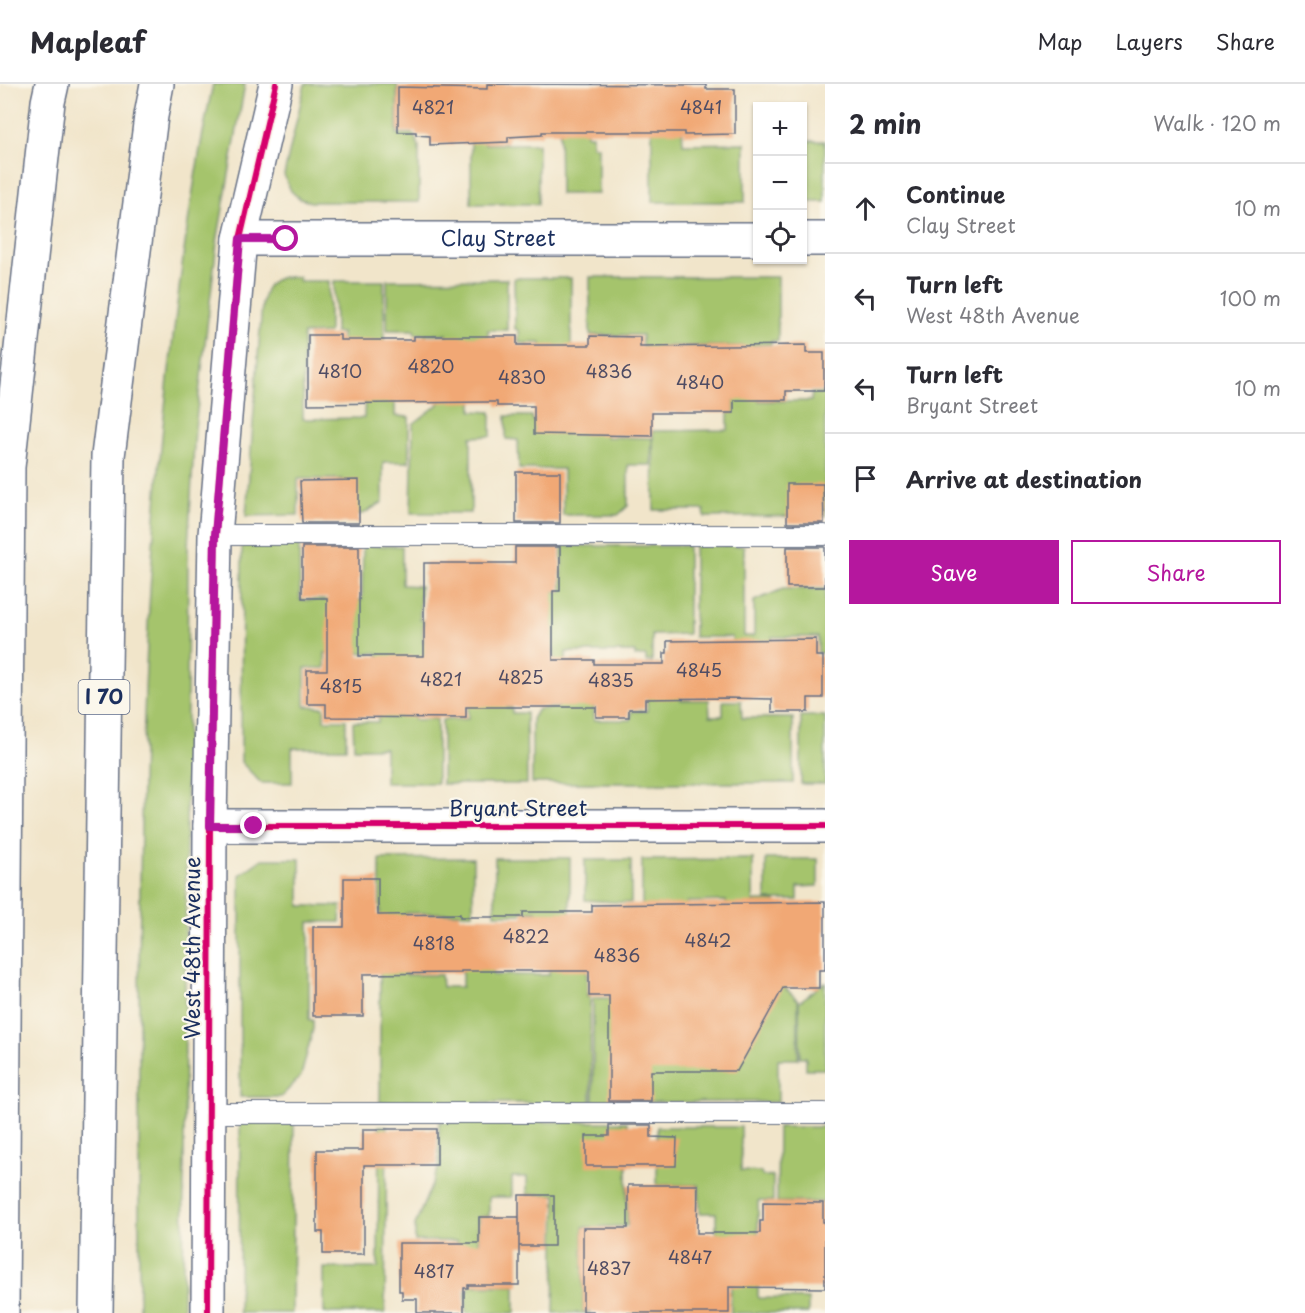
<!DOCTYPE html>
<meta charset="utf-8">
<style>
:root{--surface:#fff;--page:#f2f2f3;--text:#2b2b33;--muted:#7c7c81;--line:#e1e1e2;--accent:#b5179e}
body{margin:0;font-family:"Playpen Sans",sans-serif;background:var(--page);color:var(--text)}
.controls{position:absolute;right:18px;top:18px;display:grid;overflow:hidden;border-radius:0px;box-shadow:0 2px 4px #0004}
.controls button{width:54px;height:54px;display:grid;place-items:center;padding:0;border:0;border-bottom:2px solid var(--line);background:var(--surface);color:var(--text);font:30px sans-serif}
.stop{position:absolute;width:18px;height:18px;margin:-14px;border:4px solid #b5179e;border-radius:50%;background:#fff}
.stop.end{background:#b5179e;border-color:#fff;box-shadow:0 2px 6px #0008}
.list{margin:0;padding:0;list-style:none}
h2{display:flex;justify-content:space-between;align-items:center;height:78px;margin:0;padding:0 24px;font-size:26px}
h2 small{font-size:20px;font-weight:400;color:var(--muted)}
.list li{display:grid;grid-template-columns:39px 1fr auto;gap:18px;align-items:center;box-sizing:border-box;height:90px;padding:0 24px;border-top:2px solid var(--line)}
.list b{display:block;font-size:22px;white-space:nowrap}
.list p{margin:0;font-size:20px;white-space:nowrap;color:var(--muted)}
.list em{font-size:20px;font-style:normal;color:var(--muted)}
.actions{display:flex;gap:12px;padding:18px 24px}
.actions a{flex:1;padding:14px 0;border:2px solid var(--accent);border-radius:0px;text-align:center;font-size:21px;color:var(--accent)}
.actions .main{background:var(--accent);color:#fff}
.icon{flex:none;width:33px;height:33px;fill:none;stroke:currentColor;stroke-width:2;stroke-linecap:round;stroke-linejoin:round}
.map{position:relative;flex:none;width:825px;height:1229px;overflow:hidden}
header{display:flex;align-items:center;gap:36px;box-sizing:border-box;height:84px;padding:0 30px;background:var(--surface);border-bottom:2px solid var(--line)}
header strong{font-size:28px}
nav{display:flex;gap:33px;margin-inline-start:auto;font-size:21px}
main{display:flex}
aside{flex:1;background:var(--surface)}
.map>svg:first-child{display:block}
.green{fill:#a5c46c;stroke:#607a65;stroke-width:1.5}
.building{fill:#f1a875}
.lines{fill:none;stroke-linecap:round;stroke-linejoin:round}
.service-casing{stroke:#666f84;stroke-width:22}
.minor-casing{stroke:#666f84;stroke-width:36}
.motorway-casing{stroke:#666f84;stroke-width:36}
.service{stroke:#fff;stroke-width:20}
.minor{stroke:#fff;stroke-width:33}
.motorway{stroke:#fff;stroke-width:33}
.cycleway-casing{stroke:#fbf7ec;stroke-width:10}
.cycleway{stroke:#d6006c;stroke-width:6}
.route{stroke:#b5179e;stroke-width:8}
.labels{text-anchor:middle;stroke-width:4.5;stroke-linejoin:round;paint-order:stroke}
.number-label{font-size:18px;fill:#504d64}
.shield{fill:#fbf7ec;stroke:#5e6b89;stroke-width:1.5}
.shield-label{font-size:20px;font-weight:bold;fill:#1b2f5e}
.street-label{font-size:21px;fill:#1b2f5e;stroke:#fbf7ec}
</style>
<header>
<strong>Mapleaf</strong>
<nav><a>Map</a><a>Layers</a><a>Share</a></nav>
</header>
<main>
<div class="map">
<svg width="825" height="1229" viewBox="0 0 825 1229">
<rect width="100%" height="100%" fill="#fbf7ec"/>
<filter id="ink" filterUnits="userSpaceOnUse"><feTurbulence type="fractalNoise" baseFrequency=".0167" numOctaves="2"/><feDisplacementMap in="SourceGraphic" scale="12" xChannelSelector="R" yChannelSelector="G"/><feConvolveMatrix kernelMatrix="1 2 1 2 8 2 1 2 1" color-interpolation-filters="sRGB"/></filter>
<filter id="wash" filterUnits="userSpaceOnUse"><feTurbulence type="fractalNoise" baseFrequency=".008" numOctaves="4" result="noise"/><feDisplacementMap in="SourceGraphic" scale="24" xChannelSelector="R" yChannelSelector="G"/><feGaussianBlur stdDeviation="1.35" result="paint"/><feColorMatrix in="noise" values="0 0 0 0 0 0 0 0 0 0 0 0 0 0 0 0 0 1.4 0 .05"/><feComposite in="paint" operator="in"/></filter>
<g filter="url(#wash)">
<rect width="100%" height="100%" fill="#f1e5ca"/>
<path class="green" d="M213,0h32l-28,158 -22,186 -7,119 -5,766h-44c1,-329 -7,-657 35,-984 10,-82 21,-164 39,-245z
M305,0h92v50h16l6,12v56h-108l-11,-3 -9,-8 -7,-16z
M471,39h14v21h53v60h-67z
M559,39l28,3v9h5v11h6v48h-38z
M652,40l30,4 1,16 62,-1v59h-93z
M802,57h23v61h-22z
M283,193h16v4h30v52l-26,1v85l61,-1 1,-25 30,-40v63l14,1v45h-26v40l-20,12 -17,1 -4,-36h-44v36l-52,1 16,-212c4,-16 4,-22 21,-27z
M590,193h188v64h-7v3l-17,1v43h4l1,13h52l1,-8h13v123l-120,1 -1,-7h-50l-1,-79 75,-1v-17h6v-25l9,-42h-83l-1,40 -12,-39h-5v-12h-52z
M514,194h57v77l-30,-3v-9h-22v-13l-4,-1z
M507,195v51h-19v15h-41v-11h-32l-1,-4h-27v-50z
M334,197h50v71l-42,-9v-10h-7z
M440,305h32v22l19,1v24l-20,1v76h-60l2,-89 27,-21z
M606,308v45l46,1 -1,27h-23v41l-10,9h-55v-46h-44l-1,-29 -12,-1v-23h26l1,5 26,-1z
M242,459h57l1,57h62l1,-54h39v39l18,1v34h3v22h26l-71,43v-32h-53v15h-20v38l19,1v13h22v28h-54v35h-31l-20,-21z
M562,462h126v88l-36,1v26h-6v-5h-11v-4h-69v12l-12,-3v-12l-48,-1 7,-56h49z
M694,462h50v90h10v-35l29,-12h42v64h-7v-16h-46v13h-40v-13h-38z
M468,577l38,32 1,15h5v5h14l1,71h-85v-64l26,-1z
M647,580h15v26h18l1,10h28l1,16h13v-15h18l1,17h51v65h-261v-64l6,-10 20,-1v-42l36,34v20h37v-9h16z
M378,603l35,22 1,11 23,-1v64h-52v-35h-31l-1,-26h25z
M801,632h24v68h-24z
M473,774v55h-67v62h35l1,12h20l1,-68h30v56h56v-15l38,-41v78h3l1,106h-211v-244z
M495,774h75v59l-34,-3v-3h-14l-1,3h-26z
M262,775h38v47h41l-1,16h-31v98h4v9l-12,47 -20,21h-41v-222z
M753,775l1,139 -27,-87 -1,-10 -39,1v9l-45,3v-54z
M766,775h52v27l-20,1v13h-32z
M585,776h46v43l-46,-3z
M755,817h21l1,36 9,26v26l12,11v59h-20v43h-185v-104l162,2z
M825,898v87h-19v-12h-6l-1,-55z
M240,1038l54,1 -2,190h-53z
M439,1038h188v104l-44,1v84l9,2h-38l2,-118 -29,-1v-17h-15v20h-23v19l-11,1v34l-20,4 -1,-14h-42v-16l24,-58z
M379,1042h8l-2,187h-61v-45h54z
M657,1043h84v44l20,1 1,4h11v25h-15v97l50,1v14h-77v-50l-15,-11v-39h-16l-1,-28h-42z
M778,1043h47v75h-48z
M469,1173h5l1,29h40v27h-49v-23h3z"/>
<g id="blocks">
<path class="building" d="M487,0l219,1v4h29v45l-51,1v-3h-142v3l-34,2v5l-78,3v-9l-14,-1v-3h-18v-45l89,2z
M308,251h32v5h74v-4h103v9h73v-9l50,1v10l166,-2v8h18v38h-38v9h-52v13h-82v23l-118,-2v-28h-37v-4h-10l-179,2z
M516,388h44v51h-44z
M359,396v43h-57l-2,-42z
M787,400h36l1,39h-37z
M302,463h57v109h65v-93h91v-16h45v44h-7v69h41v4h70v-11h3v-12l149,-2v17h7v42h-15v14h-36v-13l-47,-1 -80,1v10h-16v8h-33v-10h-130v11l-140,-1v-13h-19v-34h20v-72h-25z
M787,463h38v40h-38z
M344,794h34v37l82,-1v3h63v-5h69v-7l233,-3v68h-6v18h-36l-46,83h-86v30h-42v-105h-20v-25h-128v2l-98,1v42h-50v-89h31z
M609,1041h42v12l26,1 -1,28h-90v-30h23z
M363,1045h74v36h-73v89h-41v-22h-6v-82h46z
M628,1101h70l-1,48h63v-12h3v-19l60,1v19h2v66l-96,-1v26h-136v-2h-10v-83h45z
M519,1111h35v51h-35z
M479,1133h40v68h-51v3h-4v25h-47v-14h-15v-8h-3v-48h80z"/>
</g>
</g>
<g filter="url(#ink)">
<use href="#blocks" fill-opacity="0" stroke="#666f84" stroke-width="1.5"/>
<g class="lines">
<g class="service-casing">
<path id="service" d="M215,451h610
M208,1029h617"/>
</g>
<g class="minor-casing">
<g id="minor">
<path id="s1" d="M240,155h518"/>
<path d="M802,155h23"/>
<path d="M210,742h615"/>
<path d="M208,1229l2,-487 5,-291 25,-296 36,-155"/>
</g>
</g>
<g class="motorway-casing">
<path id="motorway" d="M2,1229l6,-846 40,-365 4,-18
M96,1229l12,-857 43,-340 6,-32"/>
</g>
<use href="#service" class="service"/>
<use href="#minor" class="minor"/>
<use href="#motorway" class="motorway"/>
<g class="cycleway-casing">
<path id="cycleway" d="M210,742h615
M208,1229l2,-487 5,-291 25,-296 36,-155"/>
</g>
<use href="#cycleway" class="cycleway"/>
</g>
</g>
<g class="lines" filter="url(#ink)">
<path class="route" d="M254,742h-44l5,-291 25,-296h46"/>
</g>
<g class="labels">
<g class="number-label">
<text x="433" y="30">4821</text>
<text x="701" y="30">4841</text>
<text x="431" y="289">4820</text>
<text x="340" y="294">4810</text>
<text x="609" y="294">4836</text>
<text x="522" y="300">4830</text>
<text x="700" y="305">4840</text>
<text x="699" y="593">4845</text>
<text x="521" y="600">4825</text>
<text x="441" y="602">4821</text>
<text x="611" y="603">4835</text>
<text x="341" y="609">4815</text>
<text x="526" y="859">4822</text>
<text x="708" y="863">4842</text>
<text x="434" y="866">4818</text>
<text x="617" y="878">4836</text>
<text x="690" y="1180">4847</text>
<text x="609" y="1191">4837</text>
<text x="434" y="1194">4817</text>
</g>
<rect class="shield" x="78.5" y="596" width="51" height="34" rx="4.5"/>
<g class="shield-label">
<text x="104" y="620">I 70</text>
</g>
<g class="street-label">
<text dy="7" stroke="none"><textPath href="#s1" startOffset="258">Clay Street</textPath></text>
<text x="518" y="732">Bryant Street</text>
<text transform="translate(193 864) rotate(-90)" y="7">West 48th Avenue</text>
</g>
</g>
</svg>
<div class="controls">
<button>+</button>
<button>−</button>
<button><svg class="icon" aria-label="locate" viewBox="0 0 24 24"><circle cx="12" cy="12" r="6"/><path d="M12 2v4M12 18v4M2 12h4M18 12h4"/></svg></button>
</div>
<div class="stop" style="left:286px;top:155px"></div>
<div class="stop end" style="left:254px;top:742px"></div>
</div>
<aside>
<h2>2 min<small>Walk · 120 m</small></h2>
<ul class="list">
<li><svg class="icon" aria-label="ahead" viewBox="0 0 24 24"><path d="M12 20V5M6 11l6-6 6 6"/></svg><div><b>Continue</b><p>Clay Street</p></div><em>10 m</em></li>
<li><svg class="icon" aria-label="left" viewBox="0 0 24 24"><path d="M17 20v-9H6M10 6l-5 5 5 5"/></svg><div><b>Turn left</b><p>West 48th Avenue</p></div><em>100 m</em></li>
<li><svg class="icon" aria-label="left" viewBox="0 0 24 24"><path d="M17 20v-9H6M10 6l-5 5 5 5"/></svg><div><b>Turn left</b><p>Bryant Street</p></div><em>10 m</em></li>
<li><svg class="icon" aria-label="arrive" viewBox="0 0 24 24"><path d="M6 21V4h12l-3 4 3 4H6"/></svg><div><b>Arrive at destination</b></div></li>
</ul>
<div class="actions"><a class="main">Save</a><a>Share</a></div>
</aside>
</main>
